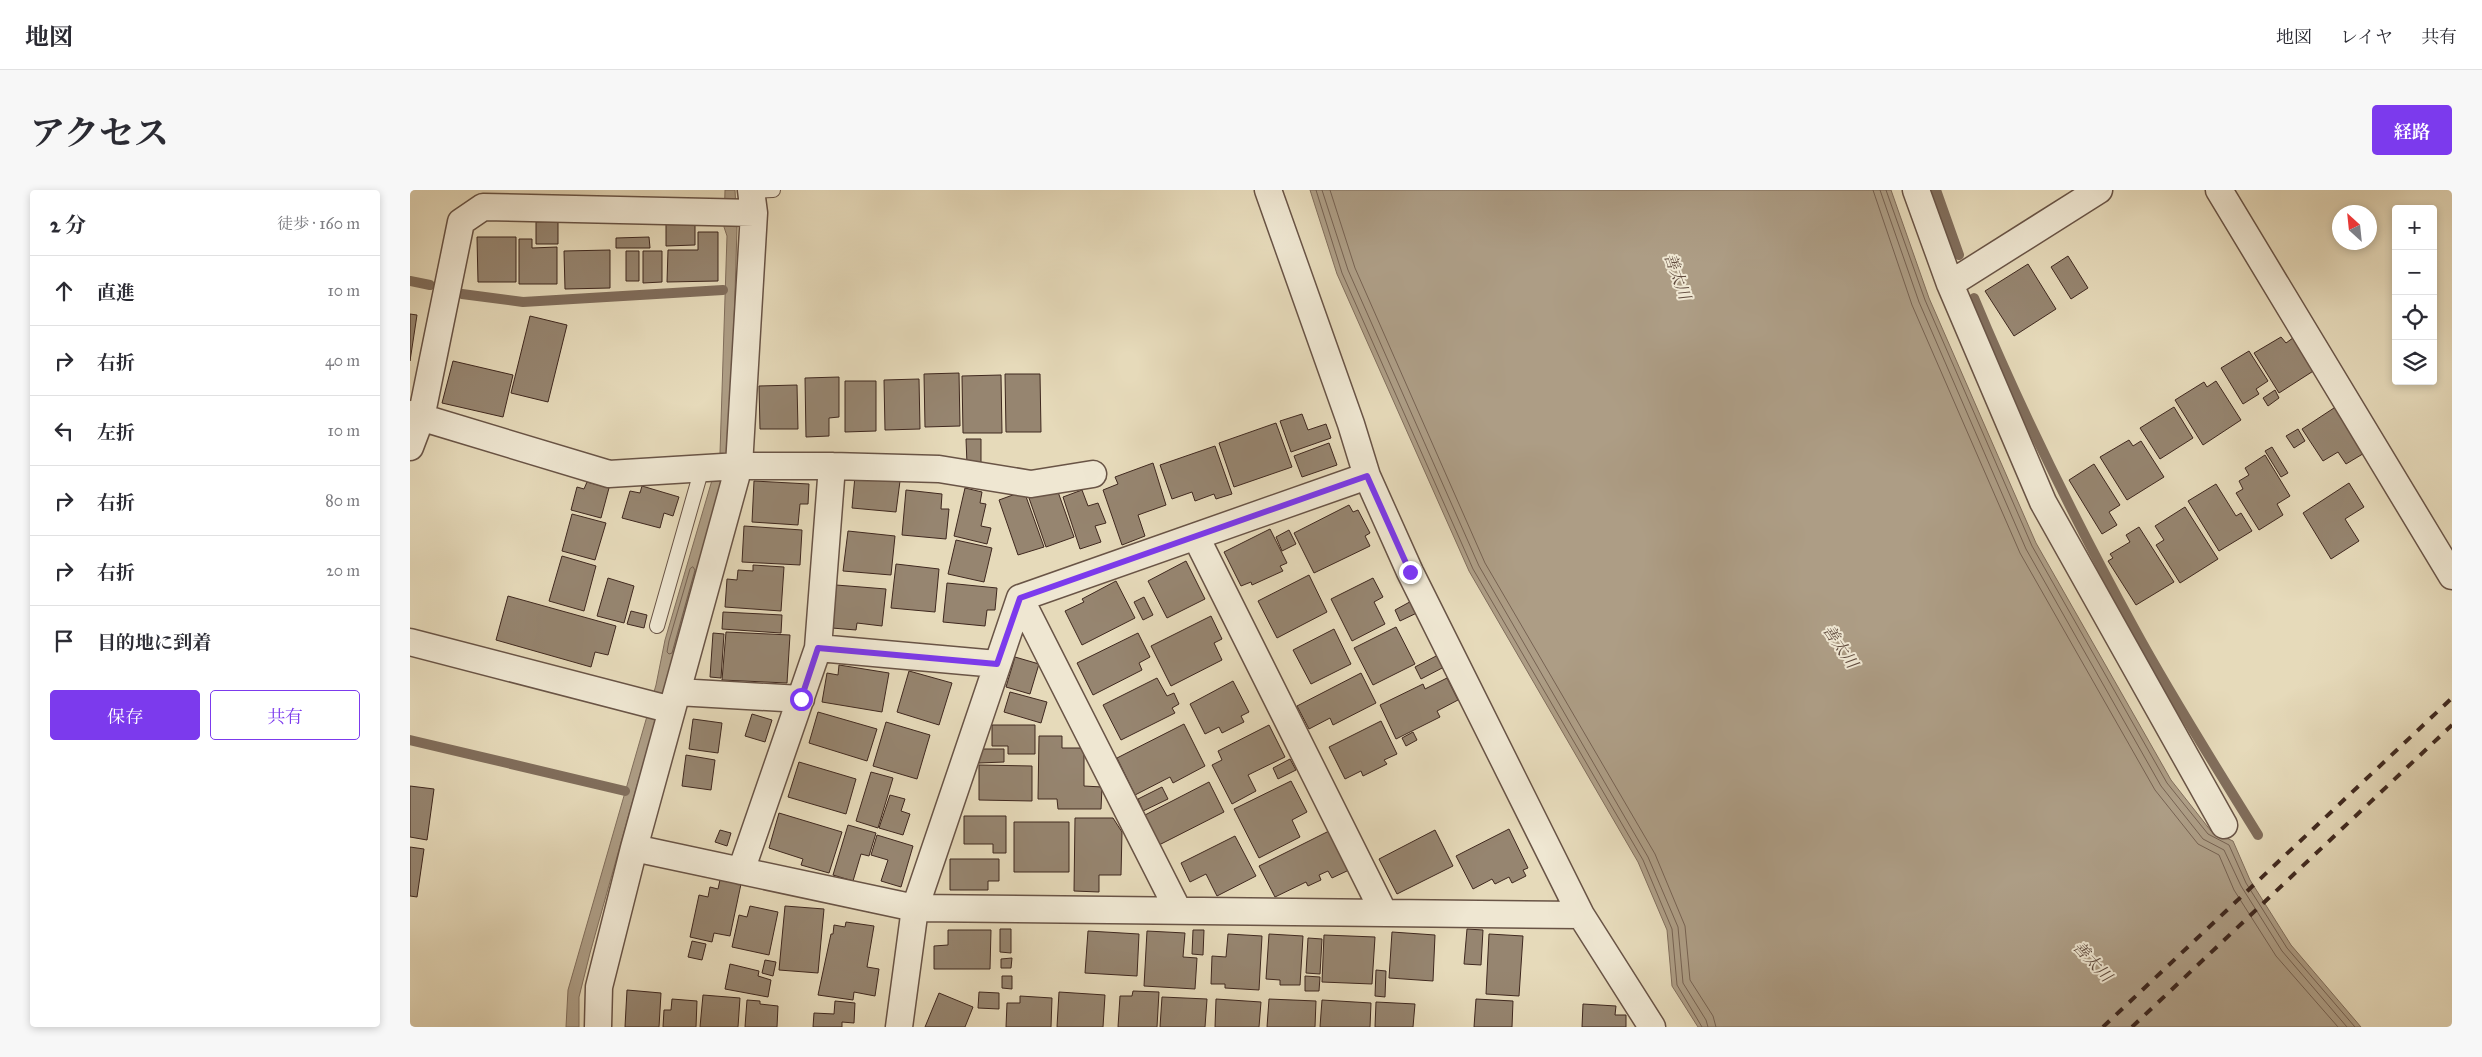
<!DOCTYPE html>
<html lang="ja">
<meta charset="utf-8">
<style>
:root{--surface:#fff;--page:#f7f7f7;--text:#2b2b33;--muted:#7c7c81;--line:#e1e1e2;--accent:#7c3aed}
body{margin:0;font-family:"IM FELL Great Primer","Noto Serif JP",serif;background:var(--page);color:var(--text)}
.controls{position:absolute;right:15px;top:15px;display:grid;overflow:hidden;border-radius:5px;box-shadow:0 2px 8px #0003}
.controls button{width:45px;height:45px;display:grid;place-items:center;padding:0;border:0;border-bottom:1px solid var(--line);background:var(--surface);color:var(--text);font:25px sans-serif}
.compass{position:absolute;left:1922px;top:15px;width:45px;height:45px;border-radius:50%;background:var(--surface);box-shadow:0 2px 8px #0003;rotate:333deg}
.stop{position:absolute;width:15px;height:15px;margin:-11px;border:4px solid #7c3aed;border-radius:50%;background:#fff}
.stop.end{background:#7c3aed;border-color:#fff;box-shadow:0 1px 5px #0008}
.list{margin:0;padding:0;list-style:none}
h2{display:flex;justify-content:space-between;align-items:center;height:65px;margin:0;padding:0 20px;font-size:21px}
h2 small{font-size:16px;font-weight:400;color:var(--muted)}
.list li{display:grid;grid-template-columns:32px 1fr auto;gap:15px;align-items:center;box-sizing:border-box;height:70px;padding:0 20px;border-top:1px solid var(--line)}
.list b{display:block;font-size:19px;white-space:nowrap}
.list em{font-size:16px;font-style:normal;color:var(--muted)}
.actions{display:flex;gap:10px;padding:15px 20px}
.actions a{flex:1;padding:11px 0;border:1px solid var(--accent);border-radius:5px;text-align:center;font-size:18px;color:var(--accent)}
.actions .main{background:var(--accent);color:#fff}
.icon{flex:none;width:28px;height:28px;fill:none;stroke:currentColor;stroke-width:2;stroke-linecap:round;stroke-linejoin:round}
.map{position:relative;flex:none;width:2042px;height:837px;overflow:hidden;border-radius:5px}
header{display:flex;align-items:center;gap:30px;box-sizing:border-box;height:70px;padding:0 25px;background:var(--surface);border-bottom:1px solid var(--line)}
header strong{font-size:24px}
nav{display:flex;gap:28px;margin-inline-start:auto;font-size:18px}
.intro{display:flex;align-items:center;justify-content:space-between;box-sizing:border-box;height:120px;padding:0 30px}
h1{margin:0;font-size:35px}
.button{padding:12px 22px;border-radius:5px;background:var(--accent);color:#fff;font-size:18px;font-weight:700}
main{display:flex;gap:30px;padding:0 30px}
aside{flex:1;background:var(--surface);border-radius:5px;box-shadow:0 2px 8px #0003}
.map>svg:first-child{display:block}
.water{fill:#ad9d85;stroke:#816e5c}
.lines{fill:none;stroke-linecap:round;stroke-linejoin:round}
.shore{stroke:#766252;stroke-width:1}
.stream{stroke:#816e5c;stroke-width:10}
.building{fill:#968570;stroke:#3f281f}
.service-casing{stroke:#695446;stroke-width:16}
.minor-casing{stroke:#695446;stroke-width:29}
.service{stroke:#efe7d2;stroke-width:14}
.minor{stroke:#efe7d2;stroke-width:26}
.rail{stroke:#3f281f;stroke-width:4;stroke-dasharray:9 9;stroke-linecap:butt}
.route{stroke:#7c3aed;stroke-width:6}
.labels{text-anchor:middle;stroke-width:4;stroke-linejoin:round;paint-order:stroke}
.water-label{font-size:16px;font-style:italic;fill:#604b3e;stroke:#efe7d2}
</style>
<header>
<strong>地図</strong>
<nav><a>地図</a><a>レイヤ</a><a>共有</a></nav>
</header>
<div class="intro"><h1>アクセス</h1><a class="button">経路</a></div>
<main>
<aside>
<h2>2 分<small>徒歩 · 160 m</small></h2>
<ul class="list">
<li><svg class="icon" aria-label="ahead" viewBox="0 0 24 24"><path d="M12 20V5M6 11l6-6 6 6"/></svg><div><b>直進</b></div><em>10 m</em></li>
<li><svg class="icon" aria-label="right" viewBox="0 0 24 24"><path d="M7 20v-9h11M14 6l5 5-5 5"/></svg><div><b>右折</b></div><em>40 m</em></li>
<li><svg class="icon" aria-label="left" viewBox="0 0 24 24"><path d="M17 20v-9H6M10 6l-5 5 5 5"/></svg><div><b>左折</b></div><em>10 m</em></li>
<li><svg class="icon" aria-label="right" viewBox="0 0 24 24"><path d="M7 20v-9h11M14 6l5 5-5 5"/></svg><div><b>右折</b></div><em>80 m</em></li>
<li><svg class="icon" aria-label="right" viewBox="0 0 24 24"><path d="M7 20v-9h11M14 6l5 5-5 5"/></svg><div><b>右折</b></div><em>20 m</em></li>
<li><svg class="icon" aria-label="arrive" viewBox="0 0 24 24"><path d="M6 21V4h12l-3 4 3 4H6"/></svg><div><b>目的地に到着</b></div></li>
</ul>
<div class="actions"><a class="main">保存</a><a>共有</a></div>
</aside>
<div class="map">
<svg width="2042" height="837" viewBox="0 0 2042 837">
<rect width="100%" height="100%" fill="#e6daba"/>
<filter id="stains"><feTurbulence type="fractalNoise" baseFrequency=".004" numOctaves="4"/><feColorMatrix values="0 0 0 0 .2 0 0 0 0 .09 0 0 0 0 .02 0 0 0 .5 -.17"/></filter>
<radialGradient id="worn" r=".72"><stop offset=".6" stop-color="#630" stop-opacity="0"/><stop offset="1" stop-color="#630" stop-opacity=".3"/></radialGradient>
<path class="water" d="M315,0h10l2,38 -7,226 -140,499 -11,44v30h-13l2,-37 88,-305 9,-45 55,-187 7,-217 -3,-9z
M900,0h581l38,108 107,245 135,237 40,51 22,10 17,39 41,65 70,82h-663l-26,-41 -5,-56 -29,-68 -169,-291 -132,-297z"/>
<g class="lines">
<path class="shore" d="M906,0l26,83 131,296 170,291 29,69 5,56 25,42
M912,0l26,80 131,296 169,291 30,70 5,56 23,37 2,7
M920,0l25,78 130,295 170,291 30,72 5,54 23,36 3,11
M1463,0l39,115 108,248 135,237 43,54 21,11 15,35 42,66 62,71
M1470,0l39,112 107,247 135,237 42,53 21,11 17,36 41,65 65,76
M1476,0l39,110 107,246 135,237 41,51 21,11 17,38 41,65 68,79
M283,377l2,3 -23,83 -3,1 -2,-2 2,-11 21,-72z"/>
<path class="stream" d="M1526,0l23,65
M0,91l20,4
M52,104l61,8 200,-12
M1564,108c47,113 101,222 160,330 38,70 82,139 124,207
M0,550l215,51"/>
</g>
<path class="building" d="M148,31v23h-22v-22z
M256,34h29v21l-29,1z
M288,42h20v49l-51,1 1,-32h30z
M67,47h39v45h-38z
M239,47l1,11h-34v-10z
M109,49h13v9l25,-1v37h-38z
M200,60v38l-45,1 -1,-38z
M216,61h13v30h-13z
M233,61h19v31l-19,1z
M1658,66l20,32 -17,11 -20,-32z
M1618,74l28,45 -42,27 -29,-45z
M0,124l7,1 -7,46z
M120,126l37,9 -19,77 -37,-9z
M1887,145l21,33 -39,25 -25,-40 27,-16 5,6z
M1839,161l19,30 -12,8 3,5 -16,10 -22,-36z
M43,171l60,14 -10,42 -61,-14z
M549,183l1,53 -35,1 -1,-53z
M595,184h35l1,58h-35z
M591,185l1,58h-39l-1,-57z
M429,187v40l-10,1v18l-23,1 -1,-59z
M509,189l1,50 -35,1 -1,-50z
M435,191h31v50l-31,1z
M1806,191l25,39 -38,25 -28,-45 29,-18 3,5z
M387,195l1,44h-38l-1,-43z
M1865,200l4,8 -11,8 -5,-8z
M1927,216l29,46 -20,12 -8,-12 -15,9 -21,-32z
M1764,217l19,31 -33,21 -20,-31z
M892,224l6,16 18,-6 5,14 -40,14 -11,-31z
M866,233l16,44 -58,20 -15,-44z
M1888,239l7,12 -11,7 -8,-12z
M556,249h15v24l-14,1z
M1719,250l4,6 8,-5 23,36 -37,23 -27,-43z
M919,253l8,22 -35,12 -8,-21z
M805,256l17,48 -16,5 -2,-5 -19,7 -3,-9 -20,7 -12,-34z
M1862,257l16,26 -7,4 -16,-26z
M1855,265l25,41 -13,8 6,11 -24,15 -23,-37 7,-4 -4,-8 10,-6 -4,-7z
M743,273l13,42 -28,10 7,21 -23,9 -19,-55 15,-6 -3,-7z
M1684,274l26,41 -11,7 8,13 -15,9 -33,-54z
M445,286l45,5 -4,31 -44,-4z
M344,291l55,3 -1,20h-8l-2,21 -46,-3z
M177,292l22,6 -8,30 -30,-8 6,-23 7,2z
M1939,293l15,24 -19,12 14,22 -28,18 -28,-46z
M1806,294l20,32 5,-3 11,18 -33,20 -31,-50z
M232,296l37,11 -6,19 -9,-3 -4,15 -38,-10 8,-27 10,2z
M555,298l17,4 -2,11 6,1 -5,22 10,2 -4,16 -33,-8z
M647,299l17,48 -28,10 -17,-49z
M496,300l36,4 -1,15h8l-3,30 -44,-4z
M672,300l6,16 10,-3 8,20 -11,3 6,16 -21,7 -17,-52z
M614,301l20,56 -26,8 -19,-55z
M939,315l4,7 5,-2 12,23 -5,3 5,10 -56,27 -20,-40z
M1775,317l33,52 -38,24 -24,-38 8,-5 -9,-14z
M162,324l34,9 -11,37 -33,-9z
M334,336l58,4 -2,35 -58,-3z
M1729,337l35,55 -38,23 -28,-44 5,-3 -3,-4 20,-12 -4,-7z
M860,339l17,34 -7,3 3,5 -31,14 -1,-3 -10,4 -17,-34z
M879,340l7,14 -14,7 -6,-14z
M438,341l47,5 -4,39 -48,-4z
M546,350l36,8 -8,34 -36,-8z
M152,366l34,10 -12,45 -35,-10z
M776,371l19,38 -38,19 -19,-37z
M486,374l43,5 -4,43 -44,-4z
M343,375l31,2 -3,44 -56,-4 2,-28 10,1 1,-10 15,1z
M899,385l18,37 -50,26 -19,-37z
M198,388l26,8 -10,37 -27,-7z
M963,388l10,19 -9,5 11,22 -33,17 -21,-42z
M706,391l19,37 -53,27 -17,-34 19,-9 -2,-3z
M537,393l50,5 -2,22h-8l-2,16 -42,-4z
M426,395l50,4 -4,37 -25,-3 -1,7 -24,-2z
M98,406l108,30 -8,29 -13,-3 -4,15 -95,-27z
M734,407l9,18 -10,5 -9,-18z
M1007,408l6,12 -23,11 -5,-11z
M221,421l16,4 -3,13 -17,-4z
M313,422l59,3 -1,18 -59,-4z
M801,426l11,23 -8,4 8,17 -51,26 -20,-40z
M986,437l19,37 -42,21 -19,-37z
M924,439l17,35 -40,20 -18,-34z
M316,442l64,3 -3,48 -65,-3z
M303,443l11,1 -3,44 -11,-1z
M728,443l12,24 -11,6 3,7 -49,25 -16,-32z
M1030,464l6,12 -25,13 -6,-12z
M605,467l24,7 -9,30 -24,-7z
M429,475l50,8 -7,39 -60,-10 5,-29 11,2z
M499,481l43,12 -13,42 -42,-13z
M951,483l15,30 -43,22 -3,-7 -21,11 -12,-23z
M747,488l10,18 7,-3 5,11 -7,4 3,5 -54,27 -18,-35z
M1037,488l11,22 -21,11 3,6 -44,22 -16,-34 43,-21 2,5z
M823,491l16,31 -8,4 3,6 -22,11 -3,-6 -14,7 -15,-30z
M600,502l37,10 -6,21 -37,-11z
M408,522l59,17 -10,32 -58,-18z
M342,524l20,6 -7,22 -20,-6z
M283,529l29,4 -4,30 -29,-4z
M971,531l16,33 -13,6 3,4 -24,12 -2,-5 -16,8 -16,-32z
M476,532l44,13 -13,44 -44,-13z
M774,534l21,42 -32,17 -3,-6 -35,18 -18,-37z
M582,535h43v29h-27v-8h-16z
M859,535l16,32 -37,18 8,16 -24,13 -20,-39 10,-5 -4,-9z
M1003,542l4,8 -11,6 -4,-8z
M629,546h23v12h22v38l18,1 -1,22h-43l-1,-10h-19z
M569,559h25v13l-25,1z
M276,565l29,5 -4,30 -29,-4z
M880,569l6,11 -18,9 -5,-11z
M389,572l57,17 -10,35 -58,-17z
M569,575l53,1v35l-53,-1z
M461,582l22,6 -15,50 -22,-7z
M881,591l16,31 -15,8 8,17 -41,21 -25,-49z
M799,592l15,30 -65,33 -14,-30z
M0,596l24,3 -7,51 -17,-3z
M752,597l6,12 -25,12 -5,-12z
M480,605l15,4 -4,12 9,3 -7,21 -24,-7z
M369,623l63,19 -13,41 -28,-8 2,-6 -34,-11z
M554,626h42v37h-13v-9h-29z
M665,628h38l9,14 -1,43h-22v17l-25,-1z
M604,632h55v50h-55z
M438,635l28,8 -7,23 -8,-2 -8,27 -20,-6z
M1099,639l19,39 -5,2 3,6 -14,7 -3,-6 -14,7 -3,-5 -19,10 -17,-33z
M310,640l11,3 -4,13 -12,-4z
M1025,640l18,36 -56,28 -18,-35z
M919,641l20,39 -17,8 -4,-7 -9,4 2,5 -13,6 -2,-4 -31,15 -16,-31z
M467,645l36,11 -12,41 -20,-6 7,-21 -17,-5z
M825,646l21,40 -39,20 -11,-22 -16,8 -9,-19z
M0,657l14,2 -7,48 -7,-1z
M540,669h49v22h-11v9h-38z
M310,690l21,4 -11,52 -16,-3 -2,9 -22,-5 9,-42 9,2 2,-10 8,2z
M340,716l28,6 -9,43 -37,-8 7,-32 8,2z
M375,716l39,3 -6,64 -39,-3z
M436,732l28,4 -7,41 12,2 -4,27 -21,-4 -1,8 -35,-5 13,-61h2l1,-9 11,2z
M590,739h11v24l-11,-1z
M1057,739l16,1 -2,35 -17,-1z
M538,740h43l-1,39h-56v-23l14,-1z
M783,740h11l-1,25 -11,-1z
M678,741l51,3 -2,42 -52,-3z
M737,741l38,2 -2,24 14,1 -2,31 -51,-3z
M982,742l43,3 -2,46 -44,-3z
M818,744l34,2 -3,54 -34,-2v-4h-14l1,-28 14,1z
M859,744l34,2 -3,49h-20v-5l-14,-1z
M1079,744l34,2 -4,60 -33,-2z
M914,745l51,2 -3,47 -50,-2z
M898,748l14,1 -2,35 -14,-1z
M282,751l14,3 -4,16 -14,-3z
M602,768l-1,10h-10v-9z
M355,770l11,2 -3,14 -11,-3z
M320,774l29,7 -1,5 13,4 -3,17 -43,-8z
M966,780l10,1 -1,26 -10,-1z
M592,786h10v13l-10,-1z
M895,786l15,1 -1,14h-14z
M217,800l34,3 -2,34h-34z
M723,801l26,1 -2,35h-39l2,-31h12z
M569,802l20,1v16l-21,-1z
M649,802l46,3 -2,32h-46z
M529,803l34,14 -8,20h-40z
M293,805l37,3 -2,29h-38z
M610,806l32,2 -1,29h-45l1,-24h13z
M752,807l45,2 -2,28h-45z
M262,809l25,2 -1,26h-33l1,-17h7z
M806,809l45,3 -2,25h-44z
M859,809l47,2 -1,26h-48z
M1066,809l37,2 -1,26h-38z
M337,810l13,1v3l18,2 -1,21h-32z
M912,810l49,3 -1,24h-50z
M425,811l20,2 -1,20 -12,-1v5h-29l1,-14 20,1z
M966,812l39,2 -2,23h-38z
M1173,814l33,2 -1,9h11v12h-44z"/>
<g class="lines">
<g class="service-casing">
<path id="service" d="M341,1l22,-1
M247,436l45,-158"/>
</g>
<g class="minor-casing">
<path id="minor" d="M858,0l83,234 16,52 43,96 171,343 71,112
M1506,0l34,94 93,218 181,323
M1809,0l233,386
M1540,94l149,-94
M0,224l199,60 130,-8h93l107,3 92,15 62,-10
M0,257l11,-29 40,-196 22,-15 271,6
M786,347l188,376
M610,408l158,312
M0,452l262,68
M408,458l179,16
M267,502l124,7
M224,658l281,60 666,7
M331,681l77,-223 14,-182
M188,837l1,-40 35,-139 105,-382 15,-253 -3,-23
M489,837l16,-119 105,-310 347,-122"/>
</g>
<use href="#service" class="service"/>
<use href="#minor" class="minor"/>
<path class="rail" d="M1693,837l349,-329
M1722,837l320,-302"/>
</g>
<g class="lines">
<path class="route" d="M391,509l17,-51 179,16 23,-66 347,-122 43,96"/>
</g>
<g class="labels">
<g class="water-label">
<text transform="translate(1268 86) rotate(70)" y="6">善太川</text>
<text transform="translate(1431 456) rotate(56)" y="6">善太川</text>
<text transform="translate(1683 771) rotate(47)" y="6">善太川</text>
</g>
</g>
<rect width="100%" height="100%" filter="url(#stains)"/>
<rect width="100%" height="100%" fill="url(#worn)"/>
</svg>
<div class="controls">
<button>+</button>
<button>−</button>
<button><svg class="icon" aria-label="locate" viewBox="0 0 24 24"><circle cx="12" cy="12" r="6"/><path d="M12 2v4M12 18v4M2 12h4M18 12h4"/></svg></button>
<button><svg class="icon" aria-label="layers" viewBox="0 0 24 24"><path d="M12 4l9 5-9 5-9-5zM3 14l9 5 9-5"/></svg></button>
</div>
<svg class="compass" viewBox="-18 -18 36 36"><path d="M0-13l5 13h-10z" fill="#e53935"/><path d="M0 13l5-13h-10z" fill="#7c7c81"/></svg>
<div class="stop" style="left:391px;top:509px"></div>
<div class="stop end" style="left:1000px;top:382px"></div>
</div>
</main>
